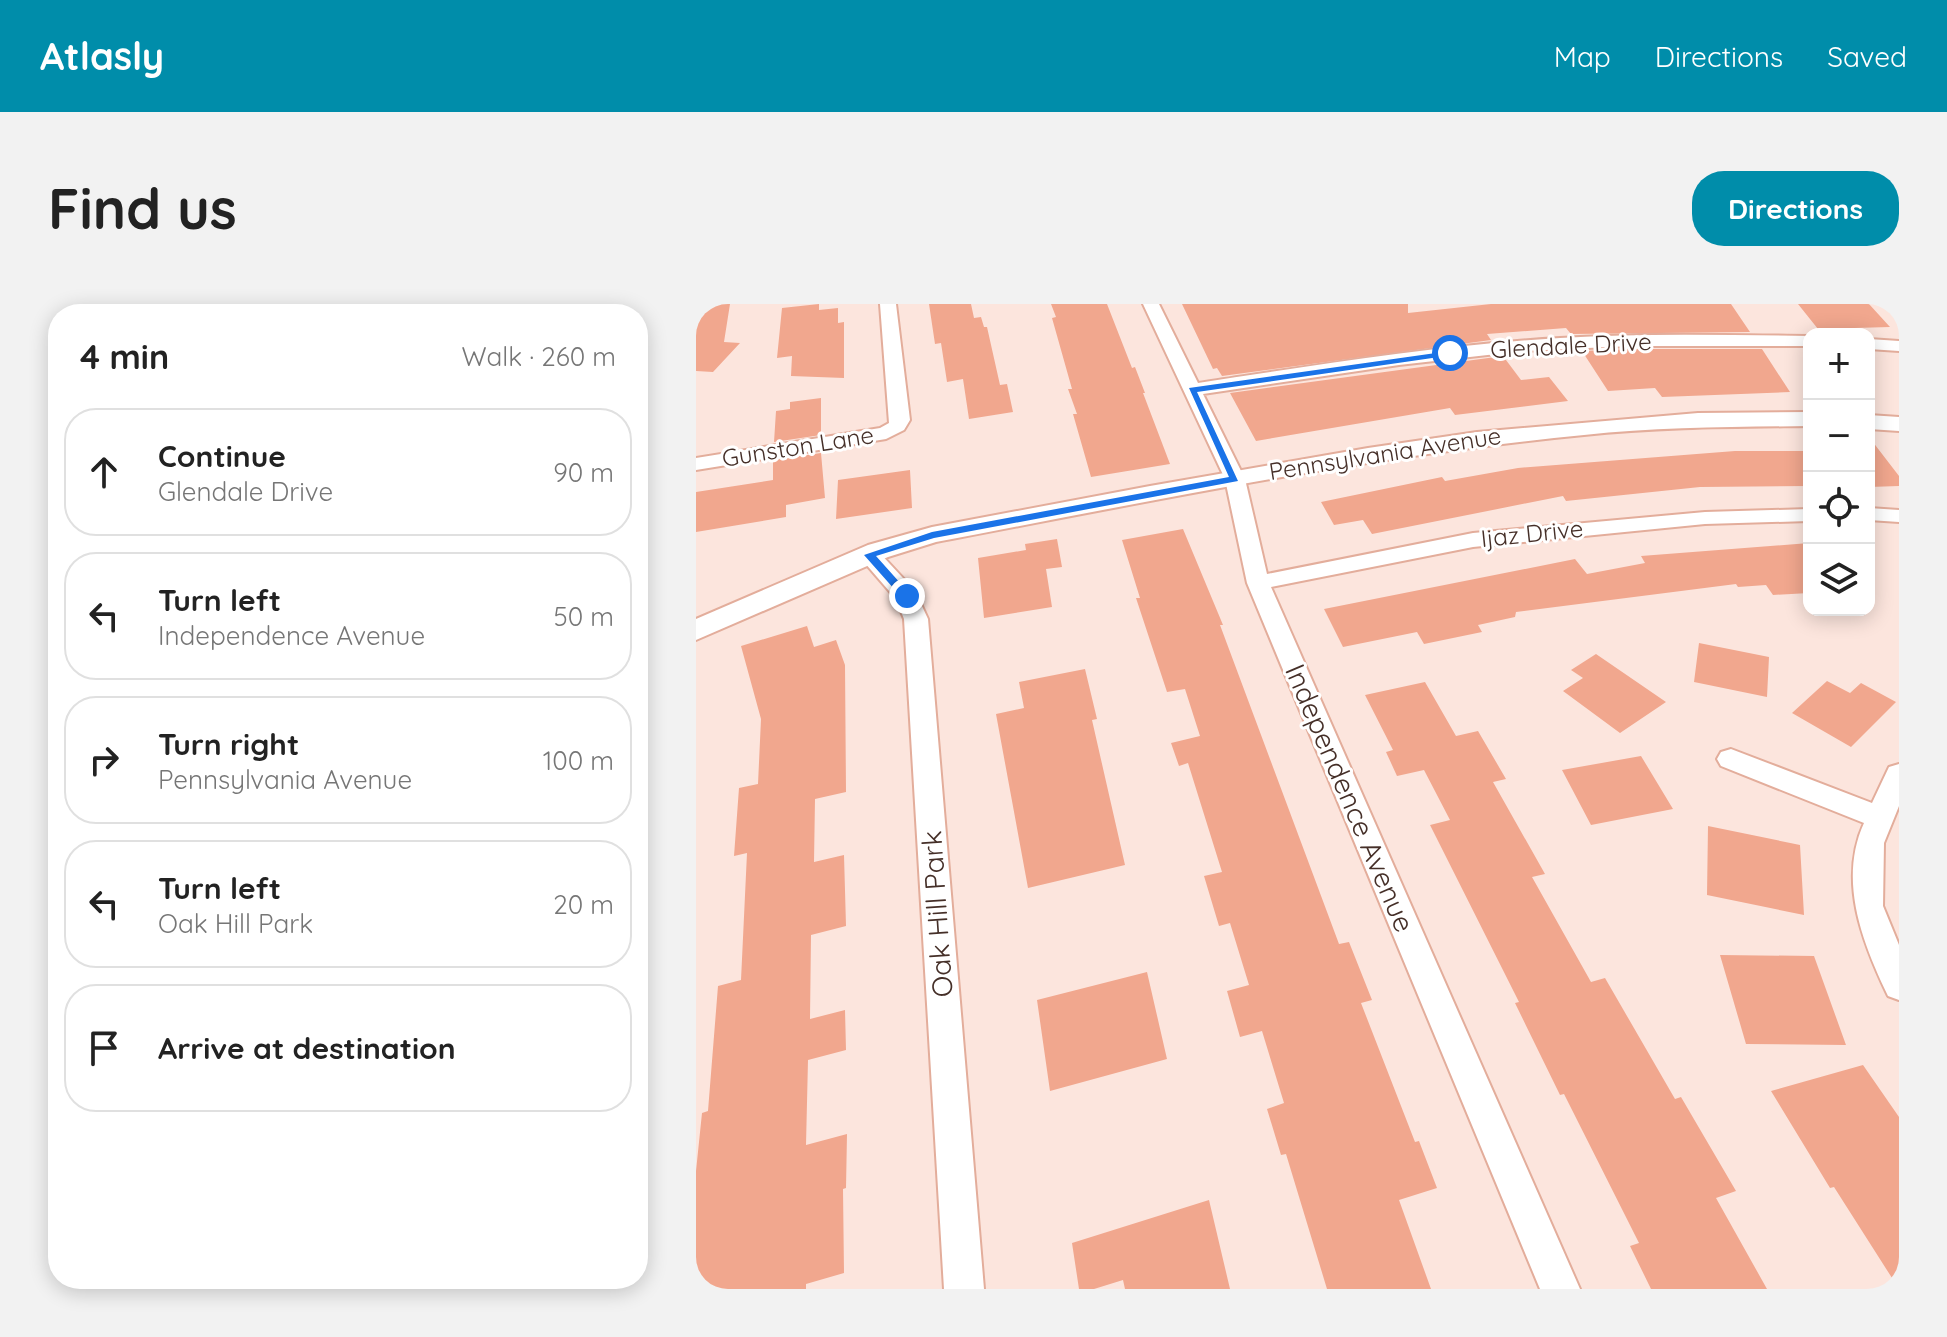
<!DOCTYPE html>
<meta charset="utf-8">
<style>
:root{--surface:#fff;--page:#f2f2f2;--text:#222;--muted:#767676;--line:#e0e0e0;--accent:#008daa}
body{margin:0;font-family:Quicksand,sans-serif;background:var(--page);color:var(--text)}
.controls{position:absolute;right:24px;top:24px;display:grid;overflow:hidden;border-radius:16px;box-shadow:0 4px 20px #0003}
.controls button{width:72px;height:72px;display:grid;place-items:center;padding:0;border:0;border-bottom:2px solid var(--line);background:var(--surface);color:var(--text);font:40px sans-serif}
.stop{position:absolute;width:24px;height:24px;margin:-18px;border:6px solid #1a73e8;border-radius:50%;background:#fff}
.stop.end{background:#1a73e8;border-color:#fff;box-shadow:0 2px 8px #0008}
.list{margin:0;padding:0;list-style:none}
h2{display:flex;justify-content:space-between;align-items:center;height:104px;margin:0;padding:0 32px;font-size:34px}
h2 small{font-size:26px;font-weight:400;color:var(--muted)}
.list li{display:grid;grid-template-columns:52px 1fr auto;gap:24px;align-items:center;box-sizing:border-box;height:128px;margin:0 16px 16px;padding:0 16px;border:2px solid var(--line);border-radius:32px}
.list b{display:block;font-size:30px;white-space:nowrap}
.list p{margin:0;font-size:26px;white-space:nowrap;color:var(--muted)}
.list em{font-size:26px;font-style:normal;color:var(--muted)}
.icon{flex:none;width:44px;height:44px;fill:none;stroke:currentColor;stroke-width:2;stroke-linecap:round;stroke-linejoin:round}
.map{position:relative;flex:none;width:1203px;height:985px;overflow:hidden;border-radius:32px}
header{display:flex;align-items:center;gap:48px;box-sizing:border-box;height:112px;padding:0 40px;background:var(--accent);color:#fff}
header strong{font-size:38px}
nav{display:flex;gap:44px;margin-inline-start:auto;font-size:28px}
.intro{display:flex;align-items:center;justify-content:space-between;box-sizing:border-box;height:192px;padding:0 48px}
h1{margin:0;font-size:56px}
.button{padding:20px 36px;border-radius:32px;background:var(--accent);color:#fff;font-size:28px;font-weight:700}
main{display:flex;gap:48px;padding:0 48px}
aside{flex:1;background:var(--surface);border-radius:32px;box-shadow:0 4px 20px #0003}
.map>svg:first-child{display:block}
.building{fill:#f1a78e}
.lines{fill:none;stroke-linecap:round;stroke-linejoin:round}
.minor-casing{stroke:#e3ad9b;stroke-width:4}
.tertiary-casing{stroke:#e3ad9b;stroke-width:4}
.minor{fill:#fff;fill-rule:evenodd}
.tertiary{fill:#fff;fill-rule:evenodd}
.route{fill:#1a73e8}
.labels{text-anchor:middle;stroke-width:6;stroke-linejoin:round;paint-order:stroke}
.far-street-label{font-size:24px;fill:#452f28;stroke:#fff}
.street-label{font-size:28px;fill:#452f28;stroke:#fff}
</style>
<header>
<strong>Atlasly</strong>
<nav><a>Map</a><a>Directions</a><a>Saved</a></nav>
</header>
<div class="intro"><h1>Find us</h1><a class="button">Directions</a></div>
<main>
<aside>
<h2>4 min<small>Walk · 260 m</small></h2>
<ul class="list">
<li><svg class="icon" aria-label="ahead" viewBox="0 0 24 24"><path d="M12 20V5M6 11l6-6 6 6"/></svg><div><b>Continue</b><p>Glendale Drive</p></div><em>90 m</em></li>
<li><svg class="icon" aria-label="left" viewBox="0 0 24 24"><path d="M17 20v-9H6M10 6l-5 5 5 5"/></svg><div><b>Turn left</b><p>Independence Avenue</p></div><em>50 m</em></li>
<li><svg class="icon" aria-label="right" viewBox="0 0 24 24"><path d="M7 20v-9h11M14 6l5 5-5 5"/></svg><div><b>Turn right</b><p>Pennsylvania Avenue</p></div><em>100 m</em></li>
<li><svg class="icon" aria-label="left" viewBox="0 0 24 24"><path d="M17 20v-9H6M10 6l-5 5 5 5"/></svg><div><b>Turn left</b><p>Oak Hill Park</p></div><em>20 m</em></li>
<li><svg class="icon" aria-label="arrive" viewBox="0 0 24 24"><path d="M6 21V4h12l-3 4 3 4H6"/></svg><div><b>Arrive at destination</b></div></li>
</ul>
</aside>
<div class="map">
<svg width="1203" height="985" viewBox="0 0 1203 985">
<rect width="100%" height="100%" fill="#fce5dd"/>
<path class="building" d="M0,0h34l-6,38 16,1 -27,29 -17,-1z
M123,0v6l19,-2v15l6,-1v56l-53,-2 1,-20 -15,2 5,-50z
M233,0h42l3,14 7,-1 3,10h3l13,58 7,-1 6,28 -44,7 -6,-40 -16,3 -6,-39 -6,1z
M355,0h56l25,64 3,-1 10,26h-2l27,71 -79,13 -18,-63h4l-9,-25h4l-20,-71 4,-1z
M486,0h226v9l83,-9h240l19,28 -179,2 -5,-6 -79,6 4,6 -269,36 -5,-8 -4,1z
M1102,0h71l21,23 -72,2z
M934,45h132l28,43 -128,5 -7,-9 -47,3 -26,-40z
M807,52l18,24 28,-3 19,24 -113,14 -5,-7 -194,33 -26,-48z
M125,94v37l-47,7 2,-31 14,-2v-7z
M1173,133l30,39v10l-30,1z
M1039,147h74v35l-109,1 -134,14 -3,-5 -191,38 -9,-14 -29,5 -13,-23 121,-25 3,4 73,-13z
M125,149l4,45 -39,7v12l-90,15v-40l77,-12v-20z
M214,166l2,38 -76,11 2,-39z
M487,225l40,96h-3l119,319 10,-2 23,58 -11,3 54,139 4,-1 18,47 -38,12 32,89h-104l-41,-135 -5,1 -14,-46 17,-6 -22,-72 -22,6 -13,-46 22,-6 -19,-62 -11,3 -15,-50 18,-4 -34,-109 -9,3 -8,-23 29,-7 -15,-47 -18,3 -31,-94h4l-18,-58z
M361,235l5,28 -16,2 6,38 -68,11 -6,-60 48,-8 -1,-6z
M1113,239v50l-36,2 -7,-10 -28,2 -2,-3 -220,28 -1,5 -37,8 4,7 -58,12 -7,-12 -74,15 -19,-38 251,-50 12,15 58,-11 -4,-7z
M111,322l7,21 22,-7 9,25 1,127 -31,7 -1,63 30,-7 2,71 -35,9 -1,84 35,-9 1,40 -38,10 -2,85 41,-11 -1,54 -3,1 1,84 -38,11v5h-110v-118l6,-58 6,-2 10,-125 23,-6 6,-127 -13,3 5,-68 19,-4 3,-65 -20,-73z
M1003,339l70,14 -2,40 -73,-15z
M900,350l70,48 -46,31 -57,-42 20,-13 -12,-8z
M389,365l12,50 -5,1 33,145 -97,23 -32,-174 28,-6 -5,-26z
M1131,377l23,12 11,-10 35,19 -45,45 -59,-34z
M729,378l31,54 22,-5 28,48 -13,3 52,92 -13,3 59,105 14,-4 70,121 6,-2 55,94 -20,7 51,91h-116l-21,-43 9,-3 -75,-149 -4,1 -45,-92 4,-1 -89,-177 20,-5 -26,-50 -27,6 -11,-24 7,-2 -28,-55z
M945,452l32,53 -82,16 -29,-55z
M1012,522l92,19 4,70 -97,-20z
M1024,651l94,1 32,89 -100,-1z
M451,668l20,87 -117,32 -13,-91z
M1167,761l36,52v172l-65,-102 -4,1 -59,-97z
M513,896l21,89h-105l-2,-9 -29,9h-15l-7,-46z"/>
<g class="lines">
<g class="minor-casing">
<path id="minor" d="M184,0h16l14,116 -6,10 -18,9 -190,31v-12l184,-30 9,-5z
M447,0h16l39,79c120,-18 241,-38 362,-45 83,-5 166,-3 249,-2v10h-179l-107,5 -124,14 -196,29 42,85 22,95 206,-41 232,-21 104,-3v12l-104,3 -232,23 -202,40 309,702h-40l-293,-706 -22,-104z
M1173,35l30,2v10l-30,-2z
M1173,204l30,2v12l-30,-2z
M173,244l8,2 38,41 13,28 56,670h-40l-40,-670 -8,-20 -38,-44 3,-5z
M1035,445l141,54 17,-36 10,-3v42l-15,37 -1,63 16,39v55l-11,-4c-26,-54 -50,-116 -24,-173l-143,-57 -4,-7 4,-7z"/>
</g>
<g class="tertiary-casing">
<path id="tertiary" d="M1113,108v14c-75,1 -150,1 -225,9 -218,21 -432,66 -648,107l-48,15 -192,83v-21l172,-74 64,-18 218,-41 218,-38 109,-16 221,-19z
M1173,111l30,2v14l-30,-2z"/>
</g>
<use href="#minor" class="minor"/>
<use href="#tertiary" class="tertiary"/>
</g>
<path class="route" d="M754,47l3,4 -256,37 41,89 -304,57 -58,18 34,38v5h-7l-39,-44 68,-23 297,-55 -40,-89z"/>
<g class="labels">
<g class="far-street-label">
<text transform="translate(875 42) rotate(-3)" y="8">Glendale Drive</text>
<text transform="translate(102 143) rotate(-9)" y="8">Gunston Lane</text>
<text transform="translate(689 150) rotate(-9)" y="8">Pennsylvania Avenue</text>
<text transform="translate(836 230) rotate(-6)" y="8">Ijaz Drive</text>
</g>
<g class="street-label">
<text transform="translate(654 494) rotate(67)" y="10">Independence Avenue</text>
<text transform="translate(241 610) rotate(-94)" y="10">Oak Hill Park</text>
</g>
</g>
</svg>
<div class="controls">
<button>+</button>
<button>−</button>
<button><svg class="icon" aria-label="locate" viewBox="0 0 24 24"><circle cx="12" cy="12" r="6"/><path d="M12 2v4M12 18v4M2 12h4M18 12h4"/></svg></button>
<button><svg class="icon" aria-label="layers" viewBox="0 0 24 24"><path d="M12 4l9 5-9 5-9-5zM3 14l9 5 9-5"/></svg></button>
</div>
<div class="stop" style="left:754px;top:49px"></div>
<div class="stop end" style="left:211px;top:292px"></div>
</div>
</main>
